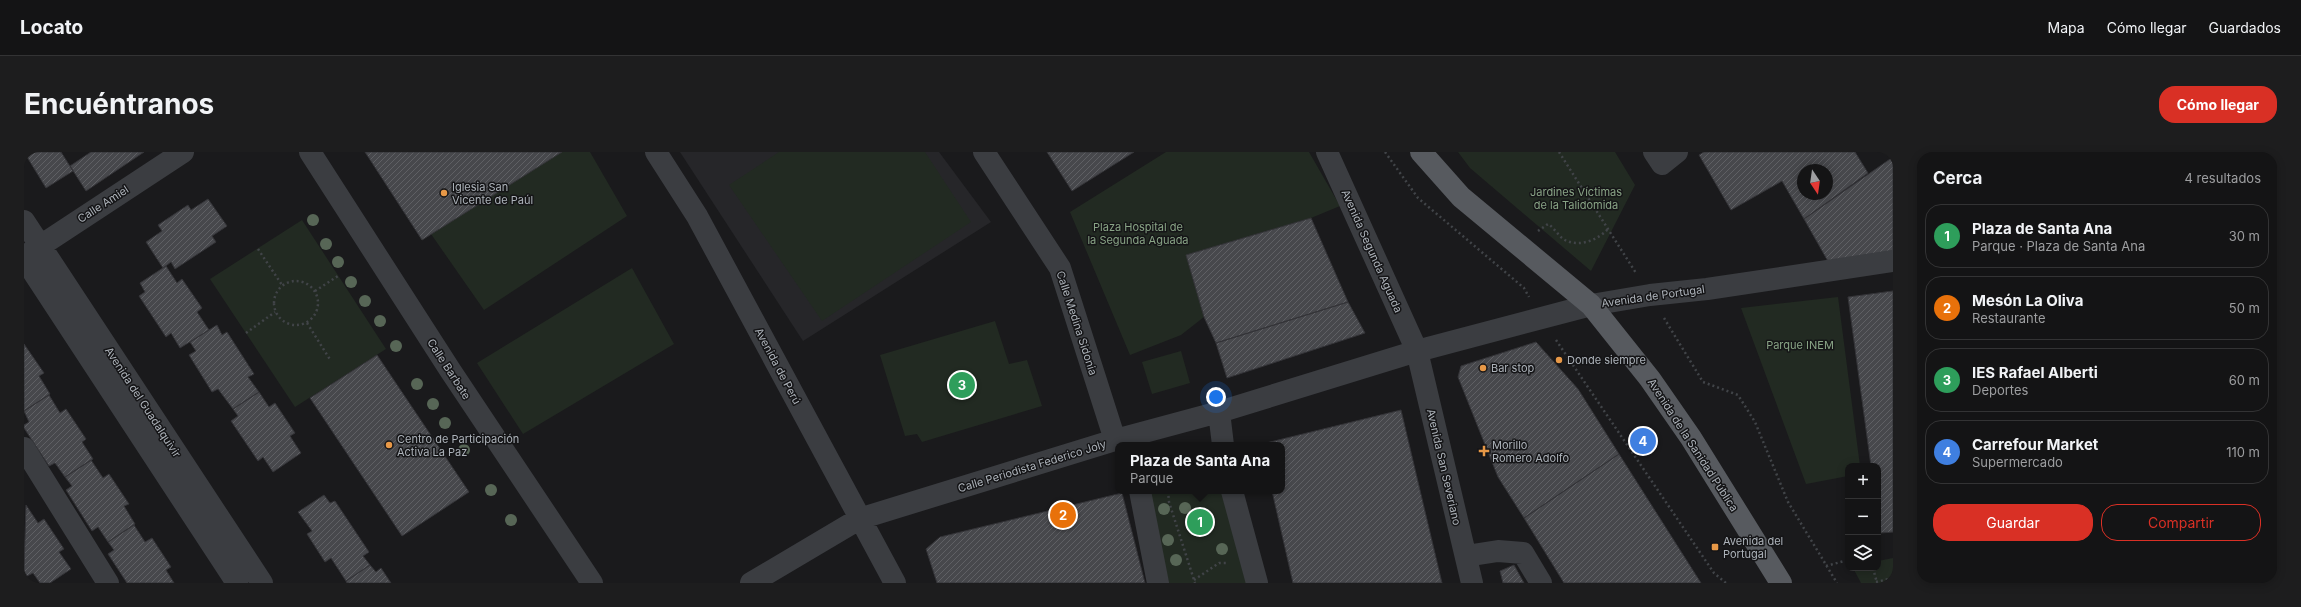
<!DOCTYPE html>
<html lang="es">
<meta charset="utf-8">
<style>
:root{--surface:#141415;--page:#1d1d1e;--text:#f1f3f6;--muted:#9d9ea0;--line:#333334;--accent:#d93025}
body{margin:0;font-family:Inter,sans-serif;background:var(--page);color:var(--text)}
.controls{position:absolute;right:12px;bottom:12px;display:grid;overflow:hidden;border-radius:8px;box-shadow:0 2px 10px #0003}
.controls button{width:36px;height:36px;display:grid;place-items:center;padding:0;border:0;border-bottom:1px solid var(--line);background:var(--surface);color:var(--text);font:20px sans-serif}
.compass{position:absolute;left:1773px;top:12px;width:36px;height:36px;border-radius:50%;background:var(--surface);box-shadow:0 2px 10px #0003;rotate:167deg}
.you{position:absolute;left:1192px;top:245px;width:14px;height:14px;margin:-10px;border:3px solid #fff;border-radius:50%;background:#1a73e8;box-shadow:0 0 0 6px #1a73e833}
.badge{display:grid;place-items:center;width:26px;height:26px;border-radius:50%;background:var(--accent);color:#fff;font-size:13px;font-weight:700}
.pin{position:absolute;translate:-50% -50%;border:2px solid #fff;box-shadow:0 1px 4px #0006}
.popup{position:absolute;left:1091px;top:290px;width:170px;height:52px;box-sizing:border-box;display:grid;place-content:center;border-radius:8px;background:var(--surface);filter:drop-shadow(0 1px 3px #0005);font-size:13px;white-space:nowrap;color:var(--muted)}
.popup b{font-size:15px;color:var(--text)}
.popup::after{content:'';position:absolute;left:50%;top:100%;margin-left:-8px;border:8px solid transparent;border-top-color:var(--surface)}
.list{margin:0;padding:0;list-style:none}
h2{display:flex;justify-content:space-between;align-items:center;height:52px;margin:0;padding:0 16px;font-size:17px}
h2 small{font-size:13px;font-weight:400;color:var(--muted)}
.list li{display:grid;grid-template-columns:26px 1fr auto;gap:12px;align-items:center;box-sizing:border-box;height:64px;margin:0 8px 8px;padding:0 8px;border:1px solid var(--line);border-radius:16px}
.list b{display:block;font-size:15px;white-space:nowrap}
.list p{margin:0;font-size:13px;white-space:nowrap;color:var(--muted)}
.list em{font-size:13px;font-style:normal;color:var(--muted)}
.actions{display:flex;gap:8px;padding:12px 16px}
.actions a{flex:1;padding:9px 0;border:1px solid var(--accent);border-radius:16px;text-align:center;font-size:14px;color:var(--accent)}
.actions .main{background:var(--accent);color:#fff}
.icon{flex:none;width:22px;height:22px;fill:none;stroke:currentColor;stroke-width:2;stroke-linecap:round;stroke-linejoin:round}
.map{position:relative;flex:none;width:1869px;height:431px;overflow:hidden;border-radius:16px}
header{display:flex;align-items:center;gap:24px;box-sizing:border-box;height:56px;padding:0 20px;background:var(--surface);border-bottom:1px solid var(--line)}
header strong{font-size:19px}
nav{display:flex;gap:22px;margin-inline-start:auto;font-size:14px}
.intro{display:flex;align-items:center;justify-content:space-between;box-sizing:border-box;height:96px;padding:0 24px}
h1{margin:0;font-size:28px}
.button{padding:10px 18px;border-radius:16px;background:var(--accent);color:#fff;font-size:14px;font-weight:700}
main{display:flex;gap:24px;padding:0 24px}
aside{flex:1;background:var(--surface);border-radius:16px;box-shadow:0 2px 10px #0003}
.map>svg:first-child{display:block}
.built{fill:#262629}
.green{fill:#222a22}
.building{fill:url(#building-hatch);stroke:#343438;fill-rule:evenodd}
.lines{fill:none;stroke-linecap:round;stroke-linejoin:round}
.path{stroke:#414448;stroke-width:2.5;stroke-dasharray:2 3;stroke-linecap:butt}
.minor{stroke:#3b3d41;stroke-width:22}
.major{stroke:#575a5f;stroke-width:22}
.tree{fill:#576656}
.poi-dot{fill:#e79847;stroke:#151517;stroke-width:1.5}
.labels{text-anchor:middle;stroke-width:3;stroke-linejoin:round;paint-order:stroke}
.poi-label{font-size:11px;fill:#adb3ba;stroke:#151517;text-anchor:start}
.park-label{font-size:11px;fill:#89a486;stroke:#151517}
.street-label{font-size:11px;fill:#adb3ba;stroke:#151517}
</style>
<header>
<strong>Locato</strong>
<nav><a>Mapa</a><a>Cómo llegar</a><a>Guardados</a></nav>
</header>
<div class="intro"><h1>Encuéntranos</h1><a class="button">Cómo llegar</a></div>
<main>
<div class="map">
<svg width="1869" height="431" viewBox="0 0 1869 431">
<defs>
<pattern id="building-hatch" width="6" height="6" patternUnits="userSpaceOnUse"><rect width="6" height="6" fill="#47484c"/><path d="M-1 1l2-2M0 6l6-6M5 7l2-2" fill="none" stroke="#5f6064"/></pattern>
</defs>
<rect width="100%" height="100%" fill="#1a1a1c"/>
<path class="built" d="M656,0h259l52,70 -188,119z"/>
<path class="green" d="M537,0h29l37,64 -143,94 -53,-76z
M755,0h146l46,70 -149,99 -93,-136z
M1142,0h143l31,54 -29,12 -124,37 17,62 -23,18 -51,20 -60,-143z
M1434,0h157l20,33 -44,86 -121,-103z
M278,68l84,129 -91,58 -85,-128z
M608,116l42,76 -151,90 -46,-71z
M1814,145l22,169h-12v10l-42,8 -65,-176z
M971,169l14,43 18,-4 15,46 -120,36 -5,-8 -12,2 -25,-81z
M1157,199l9,32 -38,11 -10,-32z
M1123,339h91l25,92h-94z
M1869,406v25h-32l-8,-15h25v-7z"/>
<path class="building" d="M0,0h37l12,19 -27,17z
M67,0h53l-58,39 -16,-25z
M341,0h197l-140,88z
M1023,0h87l-62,39z
M1680,0h151l13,21 -64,46 -22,-38 -51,29 -32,-55zM1779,18h24v24h-24z
M1869,5v98l-64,8 -25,-44z
M184,47l19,27 -15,10 4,6 -41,27 -4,-7 -8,6 -17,-26 16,-11 -4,-6 30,-20 3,5z
M1287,66l37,84 -132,41 -12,-26 -18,-62z
M142,114l11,17 5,-4 20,29 -5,4 12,18 -29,18 -9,-15 -5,4 -27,-41 6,-4 -5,-9z
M1869,139v241l-13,1 -2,-67h-7l-23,-169z
M1324,150l17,31 -138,45 -11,-35z
M193,173l5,10 5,-3 27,42 -6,3 11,15 -26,17 -15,-20 -6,3 -23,-37 7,-4 -6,-9z
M1512,190l42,47 41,65 -95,64 -26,-41 -40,-100 3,-11z
M0,192l20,29 -5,3 11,18 -26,17z
M353,203l92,137 -67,44 -92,-138z
M235,240l10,15 6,-4 20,30 -5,3 11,17 -28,19 -10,-15 -5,4 -27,-40 7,-5 -5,-7z
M25,243l11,18 6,-4 20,30 -4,3 11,17 -28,18 -10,-14 -6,3 -25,-38v-3l5,-3 -5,-11z
M1377,258l41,173h-149l-21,-92h10v-46l-20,-1z
M1595,302l82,129h-137l-40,-65z
M67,308l12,18 6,-4 20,30 -5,2 11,18 -27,18 -10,-15 -6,4 -26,-41 6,-4 -7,-9z
M1098,341l23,90h-208l-11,-34 14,-12z
M300,343l6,8 5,-2 34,51 -6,4 7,9 -24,16 -15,-23 -6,4 -18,-28 5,-3 -14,-19z
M2,353l12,18 6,-4 20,30 -5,3 12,17 -21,14h-10l-7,-10 -6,3 -3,-5z
M110,373l11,17 7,-4 19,29 -5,3 8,13h-47l-19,-29 6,-4 -6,-8z
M346,413l6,7 5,-4 10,15h-44l-1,-2z
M1490,413l10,18h-21l-3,-12z"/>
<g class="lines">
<path class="path" d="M1361,0l33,46 106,90 5,9
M1535,0l77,121
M1514,79l10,-7c7,4 11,14 19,17 14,6 32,-2 41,-12
M234,97l24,36
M250 151a22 22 0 1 1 44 0a22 22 0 1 1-44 0Z
M291,139l23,-15
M1640,166l39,64 35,13 17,27 33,80 49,81
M283,171l24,38
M222,181l29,-21
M1532,188l158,233 12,10
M1144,339l1,11 26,81
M1802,414l22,-6
M1849,416l4,15
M1170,428l25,-17h7
M1852,430l17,-4"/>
<path class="minor" d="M286,0l140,218 142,213
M632,0l41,64 198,367
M960,0l76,116 55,172
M1303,0l90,199 55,232
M1630,0l8,12 15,-12
M0,69l238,362
M4,102l155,-102
M0,106l213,325
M1195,260l4,33
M0,296l84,135
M1116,339l18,92
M1208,339l25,92
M1442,404l32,-5 25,2 18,30
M727,431l108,-64 256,-79 104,-28 198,-61 174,-46 59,-10 57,-6 186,-28"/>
<path class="major" d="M1397,0l40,45 130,108 59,74 41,59 90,145"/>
</g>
<g class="tree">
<circle cx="289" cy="68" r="6"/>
<circle cx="302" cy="92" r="6"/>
<circle cx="314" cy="110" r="6"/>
<circle cx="327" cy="130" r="6"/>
<circle cx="341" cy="149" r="6"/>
<circle cx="356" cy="169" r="6"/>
<circle cx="372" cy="194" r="6"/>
<circle cx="393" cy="232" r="6"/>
<circle cx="409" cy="252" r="6"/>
<circle cx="421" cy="271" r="6"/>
<circle cx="440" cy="298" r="6"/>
<circle cx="467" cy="338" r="6"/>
<circle cx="1161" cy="356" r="6"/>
<circle cx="1140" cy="357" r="6"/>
<circle cx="487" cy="368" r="6"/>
<circle cx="1144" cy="388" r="6"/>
<circle cx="1198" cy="397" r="6"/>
<circle cx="1152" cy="408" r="6"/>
</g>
<g class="poi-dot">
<circle cx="420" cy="41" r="4"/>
<circle cx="1535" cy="208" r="4"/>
<circle cx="1459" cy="216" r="4"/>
<circle cx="365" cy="293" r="4"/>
<path d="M1458 293h4v4h4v4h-4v4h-4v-4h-4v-4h4z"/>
<rect x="1687" y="391" width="8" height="8" rx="2"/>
</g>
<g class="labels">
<g class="poi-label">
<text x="428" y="39">Iglesia San<tspan x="428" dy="13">Vicente de Paúl</tspan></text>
<text x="1543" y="212">Donde siempre</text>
<text x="1467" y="220">Bar stop</text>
<text x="373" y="291">Centro de Participación<tspan x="373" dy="13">Activa La Paz</tspan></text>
<text x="1468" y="297">Morillo<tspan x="1468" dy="13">Romero Adolfo</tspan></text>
<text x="1699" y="393">Avenida del<tspan x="1699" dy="13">Portugal</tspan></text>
</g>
<g class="park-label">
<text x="1552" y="44">Jardines Víctimas<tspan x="1552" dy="13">de la Talidomida</tspan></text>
<text x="1114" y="79">Plaza Hospital de<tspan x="1114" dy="13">la Segunda Aguada</tspan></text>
<text x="1776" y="197">Parque INEM</text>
</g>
<g class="street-label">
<text transform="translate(79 52) rotate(-33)" y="4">Calle Amiel</text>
<text transform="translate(1348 99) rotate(66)" y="4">Avenida Segunda Aguada</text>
<text transform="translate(1629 144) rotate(-8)" y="4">Avenida de Portugal</text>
<text transform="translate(1053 171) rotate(72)" y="4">Calle Medina Sidonia</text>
<text transform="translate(754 214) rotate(62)" y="4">Avenida de Perú</text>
<text transform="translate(425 217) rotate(57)" y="4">Calle Barbate</text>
<text transform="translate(119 250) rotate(57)" y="4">Avenida del Guadalquivir</text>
<text transform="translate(1669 293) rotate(57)" y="4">Avenida de la Sanidad Pública</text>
<text transform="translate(1008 314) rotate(-17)" y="4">Calle Periodista Federico Joly</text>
<text transform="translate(1420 315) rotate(77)" y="4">Avenida San Severiano</text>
</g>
</g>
</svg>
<div class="controls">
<button>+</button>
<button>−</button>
<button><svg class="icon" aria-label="layers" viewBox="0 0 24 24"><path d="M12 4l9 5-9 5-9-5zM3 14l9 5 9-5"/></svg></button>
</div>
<svg class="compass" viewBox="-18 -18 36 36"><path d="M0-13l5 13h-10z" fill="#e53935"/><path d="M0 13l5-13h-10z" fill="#9d9ea0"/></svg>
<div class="you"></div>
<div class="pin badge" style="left:1176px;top:370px;background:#2e9e5b">1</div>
<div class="popup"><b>Plaza de Santa Ana</b>Parque</div>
<div class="pin badge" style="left:1039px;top:363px;background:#e8710a">2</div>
<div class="pin badge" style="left:938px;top:233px;background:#2e9e5b">3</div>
<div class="pin badge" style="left:1619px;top:289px;background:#3f7fe0">4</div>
</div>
<aside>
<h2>Cerca<small>4 resultados</small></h2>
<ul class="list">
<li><span class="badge" style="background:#2e9e5b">1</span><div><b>Plaza de Santa Ana</b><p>Parque · Plaza de Santa Ana</p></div><em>30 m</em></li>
<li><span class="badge" style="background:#e8710a">2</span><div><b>Mesón La Oliva</b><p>Restaurante</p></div><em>50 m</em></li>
<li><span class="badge" style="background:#2e9e5b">3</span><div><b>IES Rafael Alberti</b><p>Deportes</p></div><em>60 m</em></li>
<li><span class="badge" style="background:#3f7fe0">4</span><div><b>Carrefour Market</b><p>Supermercado</p></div><em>110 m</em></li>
</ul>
<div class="actions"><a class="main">Guardar</a><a>Compartir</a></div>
</aside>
</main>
